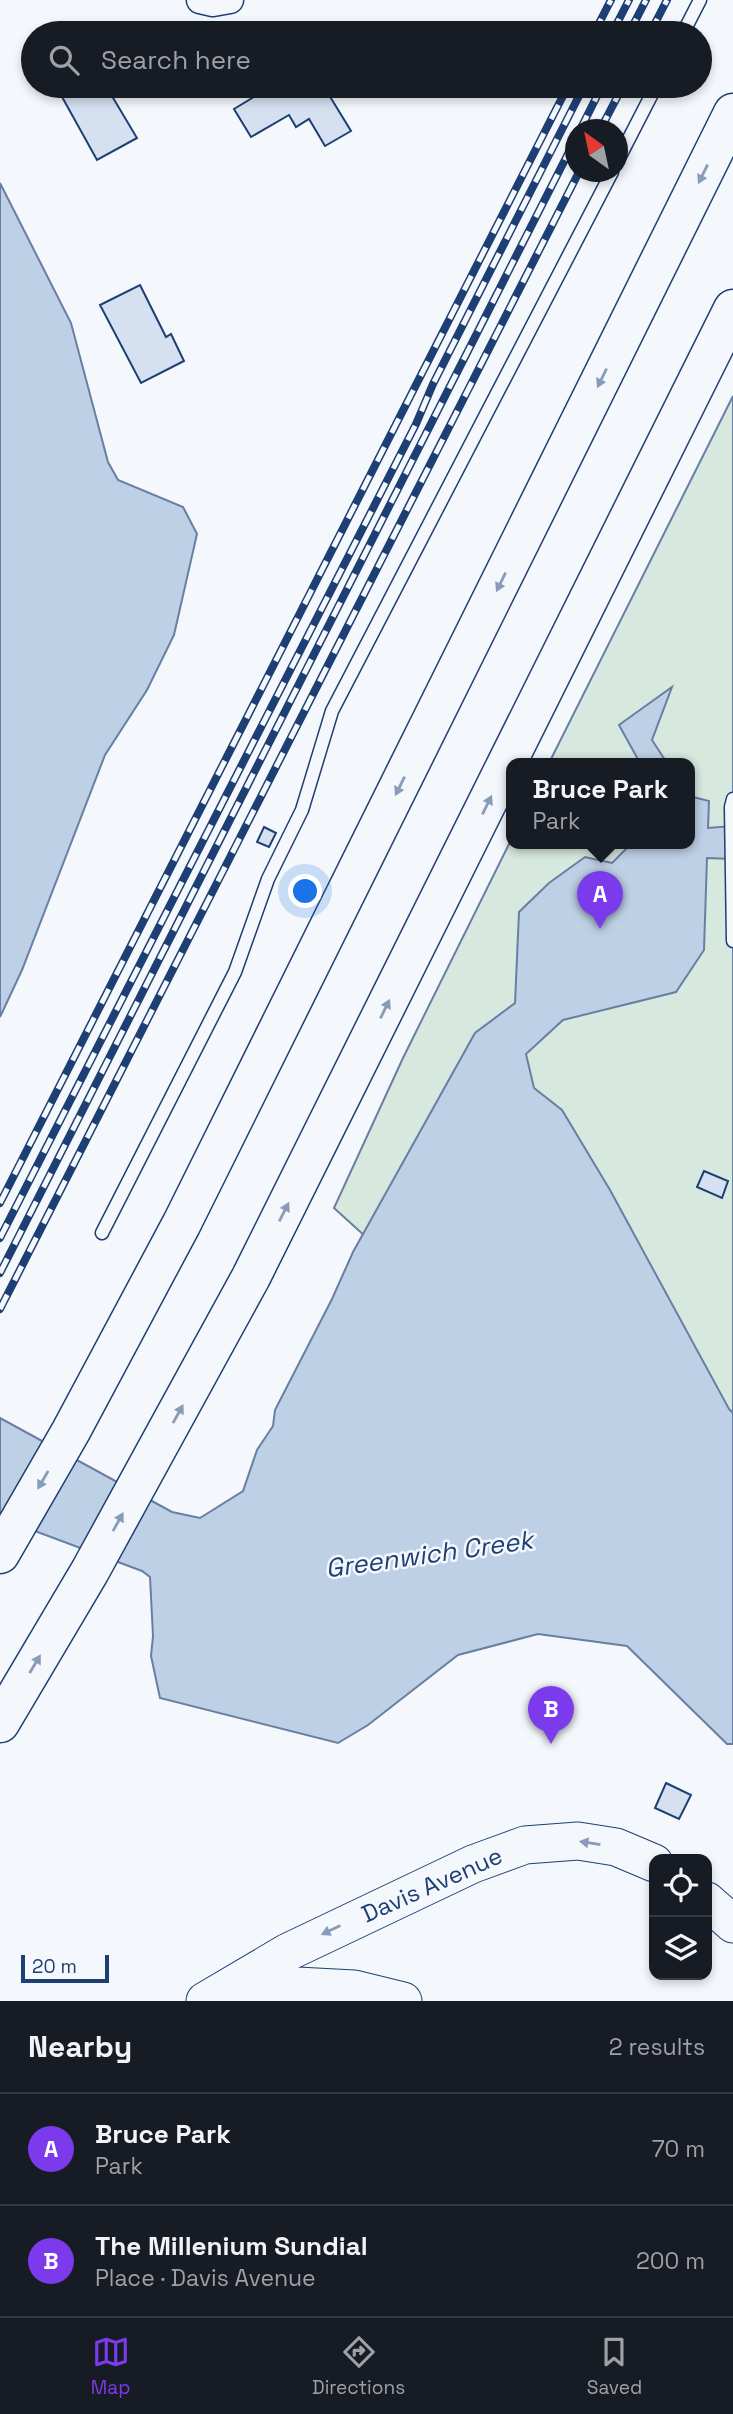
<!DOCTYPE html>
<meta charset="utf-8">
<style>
:root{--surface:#171b24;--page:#20242c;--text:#f1f3f6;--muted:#9ea1a6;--line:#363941;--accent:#7c3aed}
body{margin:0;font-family:"Space Grotesk",sans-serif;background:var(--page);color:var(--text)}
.controls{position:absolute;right:21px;bottom:21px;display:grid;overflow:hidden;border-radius:14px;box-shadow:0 4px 10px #0003}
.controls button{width:63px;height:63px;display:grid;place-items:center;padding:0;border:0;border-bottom:2px solid var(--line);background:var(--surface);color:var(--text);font:35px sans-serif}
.compass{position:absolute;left:565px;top:119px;width:63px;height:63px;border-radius:50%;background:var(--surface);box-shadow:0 4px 10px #0003;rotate:327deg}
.scale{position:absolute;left:21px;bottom:18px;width:88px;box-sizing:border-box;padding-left:7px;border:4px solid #1d3f73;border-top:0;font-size:19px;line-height:24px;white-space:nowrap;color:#1d3f73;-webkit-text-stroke:5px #f4f7fb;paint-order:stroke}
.you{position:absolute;left:306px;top:892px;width:24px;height:24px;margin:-18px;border:5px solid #fff;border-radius:50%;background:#1a73e8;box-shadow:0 0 0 10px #1a73e833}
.badge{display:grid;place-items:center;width:46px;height:46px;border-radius:50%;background:var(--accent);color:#fff;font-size:23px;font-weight:700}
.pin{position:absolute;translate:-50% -58px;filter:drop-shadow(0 2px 4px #0008)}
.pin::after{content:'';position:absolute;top:37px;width:24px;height:21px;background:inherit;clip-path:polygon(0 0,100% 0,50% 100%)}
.popup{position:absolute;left:506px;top:758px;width:189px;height:91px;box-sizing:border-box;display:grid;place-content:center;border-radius:14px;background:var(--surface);filter:drop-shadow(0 2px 5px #0005);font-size:23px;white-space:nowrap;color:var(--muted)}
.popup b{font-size:26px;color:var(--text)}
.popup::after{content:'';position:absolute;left:50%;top:100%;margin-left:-14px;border:14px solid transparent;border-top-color:var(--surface)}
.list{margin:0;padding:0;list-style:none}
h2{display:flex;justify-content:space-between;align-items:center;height:91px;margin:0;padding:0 28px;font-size:30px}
h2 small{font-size:23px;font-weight:400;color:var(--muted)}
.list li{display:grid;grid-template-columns:46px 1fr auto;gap:21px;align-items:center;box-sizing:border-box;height:112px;padding:0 28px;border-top:2px solid var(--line)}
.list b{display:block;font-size:26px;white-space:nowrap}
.list p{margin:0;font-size:23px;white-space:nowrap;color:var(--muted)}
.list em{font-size:23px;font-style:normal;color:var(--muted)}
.icon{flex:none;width:38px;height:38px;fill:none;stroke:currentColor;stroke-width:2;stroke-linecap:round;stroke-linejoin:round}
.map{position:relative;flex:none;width:733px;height:2001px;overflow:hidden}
.search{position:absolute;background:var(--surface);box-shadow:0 4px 10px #0003;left:21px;right:21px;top:21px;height:77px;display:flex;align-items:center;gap:18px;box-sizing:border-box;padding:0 24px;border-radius:38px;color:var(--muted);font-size:26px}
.sheet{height:315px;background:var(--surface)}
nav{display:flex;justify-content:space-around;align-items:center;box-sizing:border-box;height:98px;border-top:2px solid var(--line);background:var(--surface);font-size:19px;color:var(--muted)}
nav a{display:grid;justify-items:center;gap:4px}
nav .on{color:var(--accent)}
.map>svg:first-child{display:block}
.green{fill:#d7e8df;stroke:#687fa3;stroke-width:2}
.water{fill:#bed0e5;stroke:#687fa3;stroke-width:2}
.building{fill:#d5e0f0;stroke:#1d3f73;stroke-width:2}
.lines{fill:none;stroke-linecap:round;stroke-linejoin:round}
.service-casing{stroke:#1d3f73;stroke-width:15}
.minor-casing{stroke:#1d3f73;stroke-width:29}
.secondary-casing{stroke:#1d3f73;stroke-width:39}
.motorway-casing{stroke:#1d3f73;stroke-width:41}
.service{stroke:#f4f7fb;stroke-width:12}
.minor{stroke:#f4f7fb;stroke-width:26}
.secondary{stroke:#f4f7fb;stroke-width:37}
.motorway{stroke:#f4f7fb;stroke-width:38}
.rail-casing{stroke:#1d3f73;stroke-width:8}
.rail{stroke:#f4f7fb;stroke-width:5;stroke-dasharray:16;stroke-linecap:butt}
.oneway{fill:#889bb7}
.labels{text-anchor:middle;stroke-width:5;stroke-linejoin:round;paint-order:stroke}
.street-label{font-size:24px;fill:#1d3f73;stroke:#f4f7fb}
.water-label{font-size:26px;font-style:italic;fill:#1d3f73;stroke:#f4f7fb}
</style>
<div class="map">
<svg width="733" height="2001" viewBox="0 0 733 2001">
<rect width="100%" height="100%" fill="#f4f7fb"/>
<path class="green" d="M733,396v1174l-399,-362 69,-150 108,-218v3h178v-80h-140z"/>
<path class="water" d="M0,183l71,140 37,139 10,18 65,27 14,27 -23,101 -27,55 -42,65 -83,215 -22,47z
M672,687l-20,53 15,23h-27l-21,-38z
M689,796l20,5 -1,27 25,-2v33l-26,-1 -3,92 -28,42 -113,28 -37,34 8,34 28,22 48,80 119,219 4,4v331h-6l-100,-98 -89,-12 -80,21 -90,70 -30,18 -178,-45 -9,-42 2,-20 -3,-59 -8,-6 -142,-53v-100l172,94 28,6 43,-27 14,-41 16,-24 2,-16 57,-111 21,-47 122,-219 40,-30 4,-91 30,-29 36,-26 27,6 20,-20h57z"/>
<path class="building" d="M56,86h50l31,52 -40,22z
M272,86l6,9 13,-9h35l5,8 -2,1 22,36 -26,15 -16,-27 -13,8 -7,-12 -38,22 -17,-28z
M140,285l26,52 5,-3 13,27 -43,22 -41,-78z
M264,827l12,6 -7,14 -12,-5z
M704,1171l24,10 -6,17 -25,-11z
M666,1783l25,12 -12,24 -24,-11z"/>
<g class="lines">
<g class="service-casing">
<path id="service" d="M683,33l17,-33
M618,160l38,-74
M733,799l-2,8 2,134
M102,1233l133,-261 33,-93 34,-69 30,-99 280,-539"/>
</g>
<g class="minor-casing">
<path id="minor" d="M200,0l13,3 17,-3"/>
</g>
<g class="secondary-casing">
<path id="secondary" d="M707,1901l26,23
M228,1992l69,-6 57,3 49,12
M205,2001l83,-49 185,-88 52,-19 53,-4 38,6 38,16"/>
</g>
<g class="motorway-casing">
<path id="motorway" d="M0,1554l71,-123 111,-208 551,-1110
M0,1723l90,-152 161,-294 482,-968"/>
</g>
<use href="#service" class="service"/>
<use href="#minor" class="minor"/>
<use href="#secondary" class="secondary"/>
<use href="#motorway" class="motorway"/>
<g class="rail-casing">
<path id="rail" d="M594,33l17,-33
M612,33l17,-33
M629,33l17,-33
M650,33l17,-33
M580,130l22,-44
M600,130l23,-44
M0,1203l568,-1117
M0,1238l416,-814 17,-40 151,-298
M0,1273l576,-1135
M0,1309l579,-1137"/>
</g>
<use href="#rail" class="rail"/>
</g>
<defs><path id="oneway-solid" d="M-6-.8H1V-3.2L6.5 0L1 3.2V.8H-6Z" transform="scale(1.75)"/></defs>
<g class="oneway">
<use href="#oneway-solid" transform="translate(703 174) rotate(116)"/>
<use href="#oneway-solid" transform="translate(602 378) rotate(116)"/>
<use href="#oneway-solid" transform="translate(501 582) rotate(116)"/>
<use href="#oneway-solid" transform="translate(400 786) rotate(116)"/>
<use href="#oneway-solid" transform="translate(487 805) rotate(-64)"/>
<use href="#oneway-solid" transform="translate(385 1009) rotate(-64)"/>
<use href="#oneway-solid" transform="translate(284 1212) rotate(-63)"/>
<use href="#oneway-solid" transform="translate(178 1414) rotate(-61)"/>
<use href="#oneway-solid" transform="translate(43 1480) rotate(120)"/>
<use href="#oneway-solid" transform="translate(118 1522) rotate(-61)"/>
<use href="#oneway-solid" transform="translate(35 1664) rotate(-59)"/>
<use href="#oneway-solid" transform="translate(590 1843) rotate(-171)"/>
<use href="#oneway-solid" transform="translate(331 1930) rotate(154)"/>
</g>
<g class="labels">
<g class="street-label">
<text transform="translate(432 1885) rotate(-24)" y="8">Davis Avenue</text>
</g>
<g class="water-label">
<text transform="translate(429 1554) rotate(-8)" y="9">Greenwich Creek</text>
</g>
</g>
</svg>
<div class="controls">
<button><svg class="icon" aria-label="locate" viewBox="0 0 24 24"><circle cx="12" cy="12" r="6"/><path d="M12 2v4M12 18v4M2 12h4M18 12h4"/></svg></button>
<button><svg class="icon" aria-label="layers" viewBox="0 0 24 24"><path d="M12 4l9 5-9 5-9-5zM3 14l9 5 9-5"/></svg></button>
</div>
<svg class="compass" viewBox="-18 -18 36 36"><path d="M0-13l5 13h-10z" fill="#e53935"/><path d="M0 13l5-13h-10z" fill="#9ea1a6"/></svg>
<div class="scale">20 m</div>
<div class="you"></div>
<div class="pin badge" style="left:600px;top:929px">A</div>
<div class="popup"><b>Bruce Park</b>Park</div>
<div class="pin badge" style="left:551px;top:1744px">B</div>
<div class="search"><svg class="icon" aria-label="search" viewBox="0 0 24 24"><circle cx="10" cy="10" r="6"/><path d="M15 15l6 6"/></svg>Search here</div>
</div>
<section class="sheet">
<h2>Nearby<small>2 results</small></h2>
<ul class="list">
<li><span class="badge">A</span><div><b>Bruce Park</b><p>Park</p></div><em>70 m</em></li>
<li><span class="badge">B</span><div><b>The Millenium Sundial</b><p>Place · Davis Avenue</p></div><em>200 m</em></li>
</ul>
</section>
<nav>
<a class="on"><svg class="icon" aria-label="map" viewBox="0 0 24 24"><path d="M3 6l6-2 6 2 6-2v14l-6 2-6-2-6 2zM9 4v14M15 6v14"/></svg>Map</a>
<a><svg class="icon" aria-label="directions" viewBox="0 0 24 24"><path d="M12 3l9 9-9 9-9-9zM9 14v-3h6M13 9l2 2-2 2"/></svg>Directions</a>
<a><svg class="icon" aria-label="saved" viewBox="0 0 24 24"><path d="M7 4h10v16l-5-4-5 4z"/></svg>Saved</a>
</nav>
